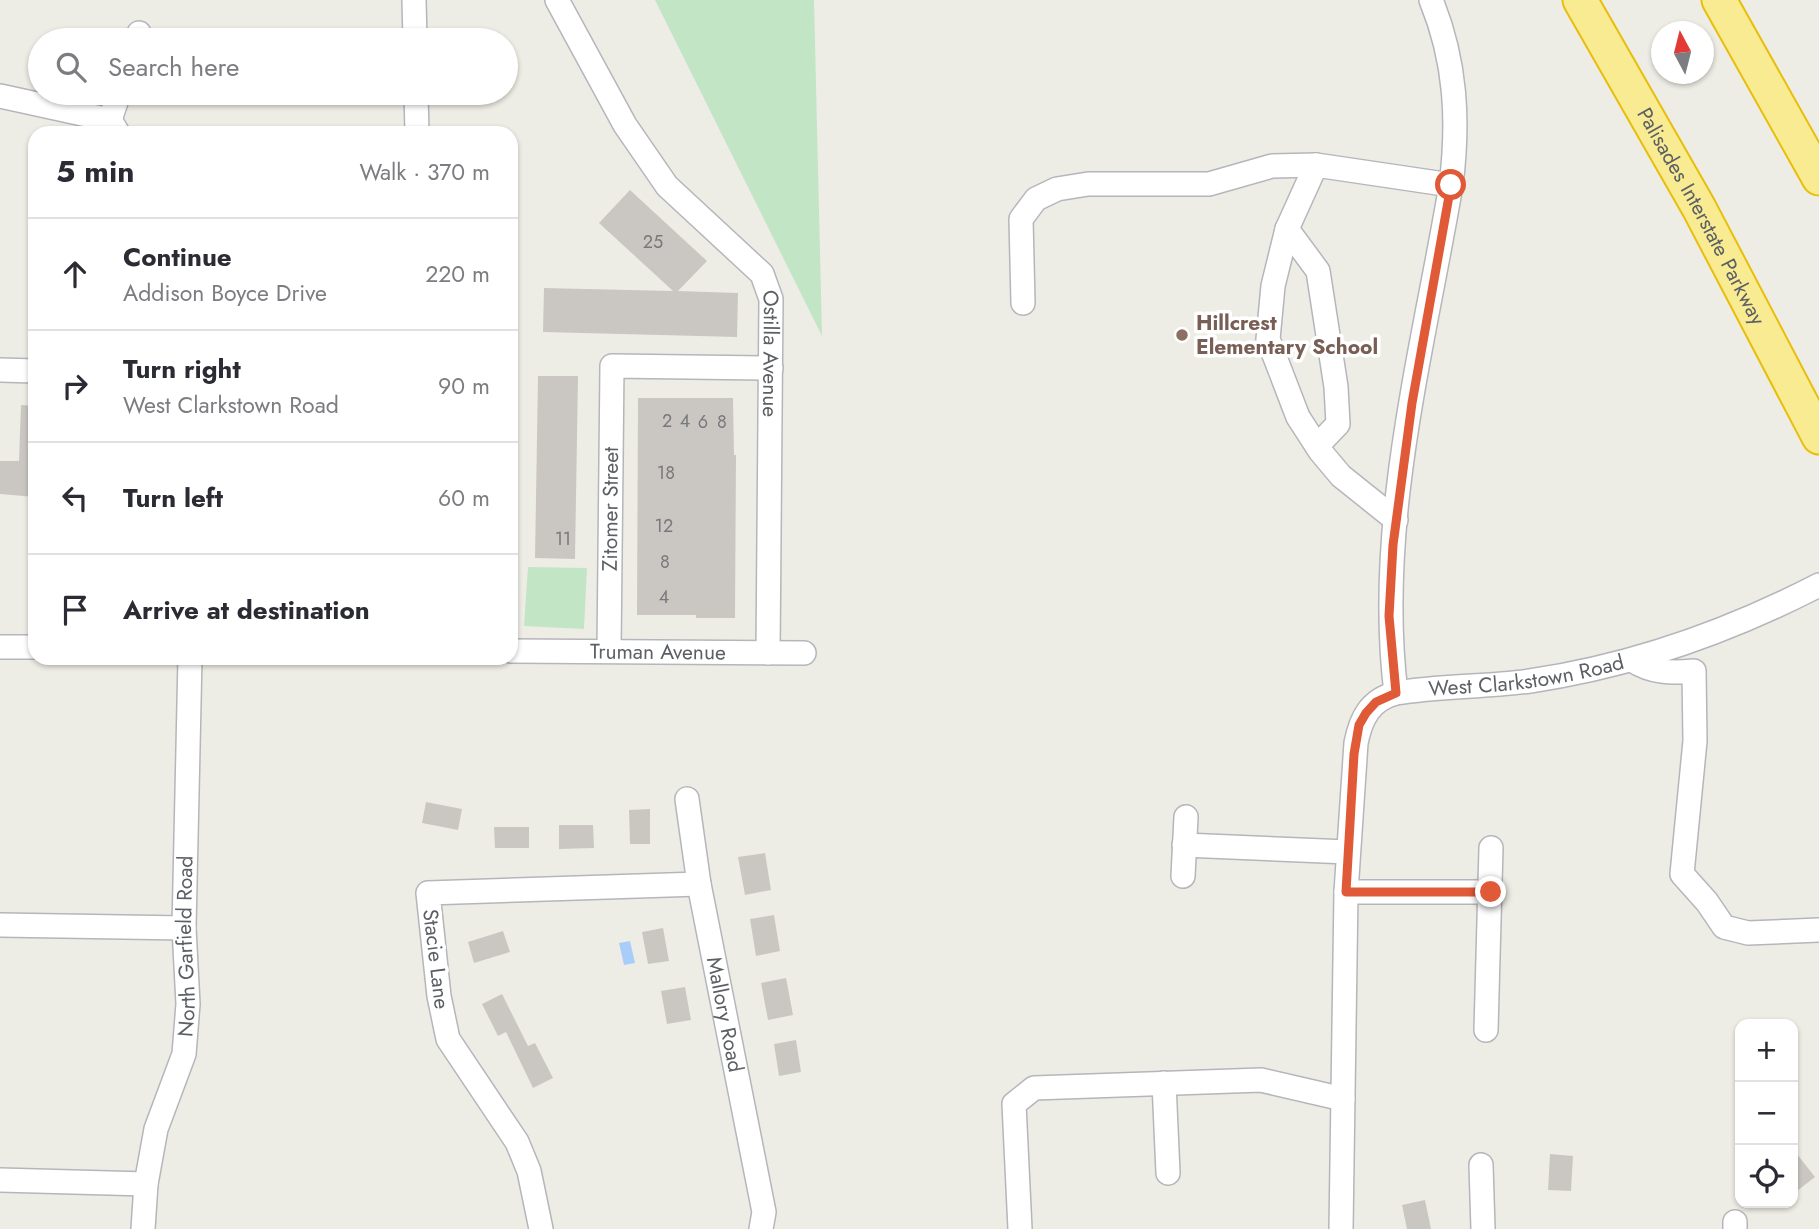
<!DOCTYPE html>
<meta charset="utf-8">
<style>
:root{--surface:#fff;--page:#f7f7f7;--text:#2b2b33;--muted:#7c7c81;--line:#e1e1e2}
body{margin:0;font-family:Jost,sans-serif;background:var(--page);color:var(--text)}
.controls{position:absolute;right:21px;bottom:21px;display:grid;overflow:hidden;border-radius:14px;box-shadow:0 2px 5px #0004}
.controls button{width:63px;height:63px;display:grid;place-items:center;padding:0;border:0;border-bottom:2px solid var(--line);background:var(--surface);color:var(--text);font:35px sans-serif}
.compass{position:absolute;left:1651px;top:21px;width:63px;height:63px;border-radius:50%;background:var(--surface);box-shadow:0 2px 5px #0004;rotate:353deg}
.stop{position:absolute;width:21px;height:21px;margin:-16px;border:5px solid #e15a38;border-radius:50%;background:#fff}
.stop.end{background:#e15a38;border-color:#fff;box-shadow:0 2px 7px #0008}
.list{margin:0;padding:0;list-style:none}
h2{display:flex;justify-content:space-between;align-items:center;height:91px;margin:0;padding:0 28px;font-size:30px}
h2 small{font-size:23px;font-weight:400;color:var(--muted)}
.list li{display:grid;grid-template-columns:46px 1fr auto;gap:21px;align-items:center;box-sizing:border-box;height:112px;padding:0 28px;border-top:2px solid var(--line)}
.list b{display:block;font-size:26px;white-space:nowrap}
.list p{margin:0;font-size:23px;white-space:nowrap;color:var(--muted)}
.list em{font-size:23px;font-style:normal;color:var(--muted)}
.icon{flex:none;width:38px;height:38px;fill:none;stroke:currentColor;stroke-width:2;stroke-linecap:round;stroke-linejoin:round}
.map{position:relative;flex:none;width:1819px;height:1229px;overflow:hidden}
.search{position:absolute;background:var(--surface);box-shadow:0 2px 5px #0004;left:28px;top:28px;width:490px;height:77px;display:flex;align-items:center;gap:18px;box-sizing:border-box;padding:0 24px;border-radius:38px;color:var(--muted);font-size:26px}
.panel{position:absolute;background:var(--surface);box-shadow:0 2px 5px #0004;left:28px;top:126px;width:490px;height:539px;border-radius:21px}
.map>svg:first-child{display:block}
.green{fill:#c2e5c6}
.water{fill:#a8cdfb}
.building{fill:#cac7c2}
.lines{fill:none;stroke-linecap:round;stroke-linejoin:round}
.minor-casing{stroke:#b5b6bb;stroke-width:26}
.highway-casing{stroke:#e8be0b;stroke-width:37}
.minor{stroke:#fff;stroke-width:23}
.highway{stroke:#f8eb92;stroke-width:33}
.route{stroke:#e15a38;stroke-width:9}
.education-dot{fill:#8d6e63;stroke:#fff;stroke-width:2.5}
.labels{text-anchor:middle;stroke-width:7;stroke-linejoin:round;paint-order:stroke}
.number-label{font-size:18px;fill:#78797c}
.street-label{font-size:21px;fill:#5c5f64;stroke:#fff}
.education-label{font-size:21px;font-weight:bold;fill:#785e54;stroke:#fff;text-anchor:start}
</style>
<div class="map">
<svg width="1819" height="1229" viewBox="0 0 1819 1229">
<rect width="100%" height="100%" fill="#eeede5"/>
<path class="green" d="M655,0h159l8,336z
M528,567l59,1 -3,61 -60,-3z"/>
<path class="water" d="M630,941l5,22 -11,2 -5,-22z"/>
<path class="building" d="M630,190l77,71 -29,30 60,2 -1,44 -194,-5 1,-44 129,3 -74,-68z
M538,376h40l-3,183 -40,-1z
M638,398h95l1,57h2l-1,163h-39v-3h-59z
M21,405l14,1v91l-35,-3v-33h19z
M426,802l36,7 -4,21 -36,-7z
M650,809v35h-20l-1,-34z
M559,825h34l1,23 -35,1z
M494,827h35v21h-34z
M765,853l6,37 -26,5 -7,-38z
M774,915l6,36 -24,5 -6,-37z
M663,928l6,33 -21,3 -6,-32z
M503,931l7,21 -36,11 -6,-21z
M786,978l7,37 -25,5 -7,-37z
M685,987l6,33 -24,4 -6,-33z
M502,994l26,52 7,-3 18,35 -20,10 -27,-56 -8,4 -16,-32z
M796,1040l5,32 -22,4 -5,-32z
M1793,1149l22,28 -22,17z
M1550,1154l23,2 -2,35 -23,-1z
M1425,1200l6,29h-24l-5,-24z"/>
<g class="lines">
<g class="minor-casing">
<g id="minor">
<path d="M414,0l1,40"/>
<path id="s1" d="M557,0l68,125 42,61 95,88 9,25 -3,354"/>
<path d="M136,40l3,-7"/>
<path d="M416,93l1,40"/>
<path d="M0,96l110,24 8,13"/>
<path d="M110,120l9,-27"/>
<path d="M1287,229l31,42 18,116 2,37 -21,22"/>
<path d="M1023,303l-2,-84 15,-20 21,-10 31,-5h121l63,-18 44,-1"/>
<path d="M0,370l35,1"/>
<path d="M1396,520l-55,-44 -21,-25 -22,-34 -30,-78 5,-53 14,-57 29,-64 135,20"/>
<path d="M0,647h35"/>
<path id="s2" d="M511,651l293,2"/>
<path id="s3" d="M609,651l3,-285 159,2"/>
<path d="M1632,660c20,13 39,13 62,11l1,70 -13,133 25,28 17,25 24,6 71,-3"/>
<path d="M1396,693c-21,-168 27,-343 55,-508 8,-64 5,-124 -20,-185"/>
<path id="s4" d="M687,799l12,85 65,328 -3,17"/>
<path d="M1184,845l164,7"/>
<path d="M1183,876l3,-59"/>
<path d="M1346,892h145"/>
<path d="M0,925l184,3"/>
<path d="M1486,1030l5,-182"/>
<path d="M1164,1083l4,90"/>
<path d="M1481,1165l2,64"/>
<path d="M0,1180l146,4"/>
<path d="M1735,1222v7"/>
<path id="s5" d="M143,1229l3,-45 10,-55 28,-75 4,-50 -4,-76 6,-270"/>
<path d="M541,1229l-12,-58 -12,-29 -69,-103 -9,-43 -11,-103 271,-9"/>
<path d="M1020,1229l-6,-125 20,-16 227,-8 82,19"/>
<path id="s6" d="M1341,1229l5,-337 10,-149c5,-25 14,-43 40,-50 44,-7 89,-6 134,-12 101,-15 198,-49 289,-96"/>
</g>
</g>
<g class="highway-casing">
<g id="highway">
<path id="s7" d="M1580,0l119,208 120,229"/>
<path d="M1719,0l100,178"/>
</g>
</g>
<use href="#minor" class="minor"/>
<use href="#highway" class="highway"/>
</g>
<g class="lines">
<path class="route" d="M1451,185l-39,218 -19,142 -4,71 7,77 -20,9 -10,11 -7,12 -5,29 -8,138h145"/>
</g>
<circle class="education-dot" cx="1182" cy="335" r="7"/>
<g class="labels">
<g class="number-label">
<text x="653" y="248">25</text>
<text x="667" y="427">2</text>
<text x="685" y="427">4</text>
<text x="703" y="428">6</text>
<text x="722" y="428">8</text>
<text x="666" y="479">18</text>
<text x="664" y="532">12</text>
<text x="563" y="545">11</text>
<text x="665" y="568">8</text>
<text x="664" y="603">4</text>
</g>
<g class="street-label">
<text dy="7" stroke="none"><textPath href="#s7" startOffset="248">Palisades Interstate Parkway</textPath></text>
<text dy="7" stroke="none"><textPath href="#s1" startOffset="427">Ostilla Avenue</textPath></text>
<text dy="7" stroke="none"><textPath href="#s3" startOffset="142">Zitomer Street</textPath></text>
<text dy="7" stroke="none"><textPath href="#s2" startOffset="147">Truman Avenue</textPath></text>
<text dy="7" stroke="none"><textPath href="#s6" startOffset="686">West Clarkstown Road</textPath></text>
<text dy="7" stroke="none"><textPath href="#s5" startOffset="289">North Garfield Road</textPath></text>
<text transform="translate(436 959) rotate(83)" y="7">Stacie Lane</text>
<text dy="7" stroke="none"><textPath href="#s4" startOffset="219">Mallory Road</textPath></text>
</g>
<g class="education-label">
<text x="1196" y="330">Hillcrest<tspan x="1196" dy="24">Elementary School</tspan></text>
</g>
</g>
</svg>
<div class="controls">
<button>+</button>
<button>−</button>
<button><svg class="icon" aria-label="locate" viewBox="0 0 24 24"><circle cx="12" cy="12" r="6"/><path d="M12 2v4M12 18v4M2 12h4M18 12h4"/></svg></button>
</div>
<svg class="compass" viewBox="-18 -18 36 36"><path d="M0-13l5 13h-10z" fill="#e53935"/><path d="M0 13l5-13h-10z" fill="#7c7c81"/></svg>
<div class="stop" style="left:1451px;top:185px"></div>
<div class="stop end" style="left:1491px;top:892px"></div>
<div class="search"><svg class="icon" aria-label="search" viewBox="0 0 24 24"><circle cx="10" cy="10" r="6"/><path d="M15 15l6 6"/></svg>Search here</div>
<section class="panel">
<h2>5 min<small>Walk · 370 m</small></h2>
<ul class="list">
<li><svg class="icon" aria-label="ahead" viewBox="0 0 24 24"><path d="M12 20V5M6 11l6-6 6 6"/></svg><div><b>Continue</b><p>Addison Boyce Drive</p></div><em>220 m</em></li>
<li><svg class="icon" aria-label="right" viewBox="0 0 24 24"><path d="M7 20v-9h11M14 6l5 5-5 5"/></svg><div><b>Turn right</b><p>West Clarkstown Road</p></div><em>90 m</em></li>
<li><svg class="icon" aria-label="left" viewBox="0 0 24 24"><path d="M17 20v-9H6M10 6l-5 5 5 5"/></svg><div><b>Turn left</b></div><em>60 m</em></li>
<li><svg class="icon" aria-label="arrive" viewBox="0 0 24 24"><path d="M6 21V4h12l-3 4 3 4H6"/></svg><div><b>Arrive at destination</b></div></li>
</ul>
</section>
</div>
